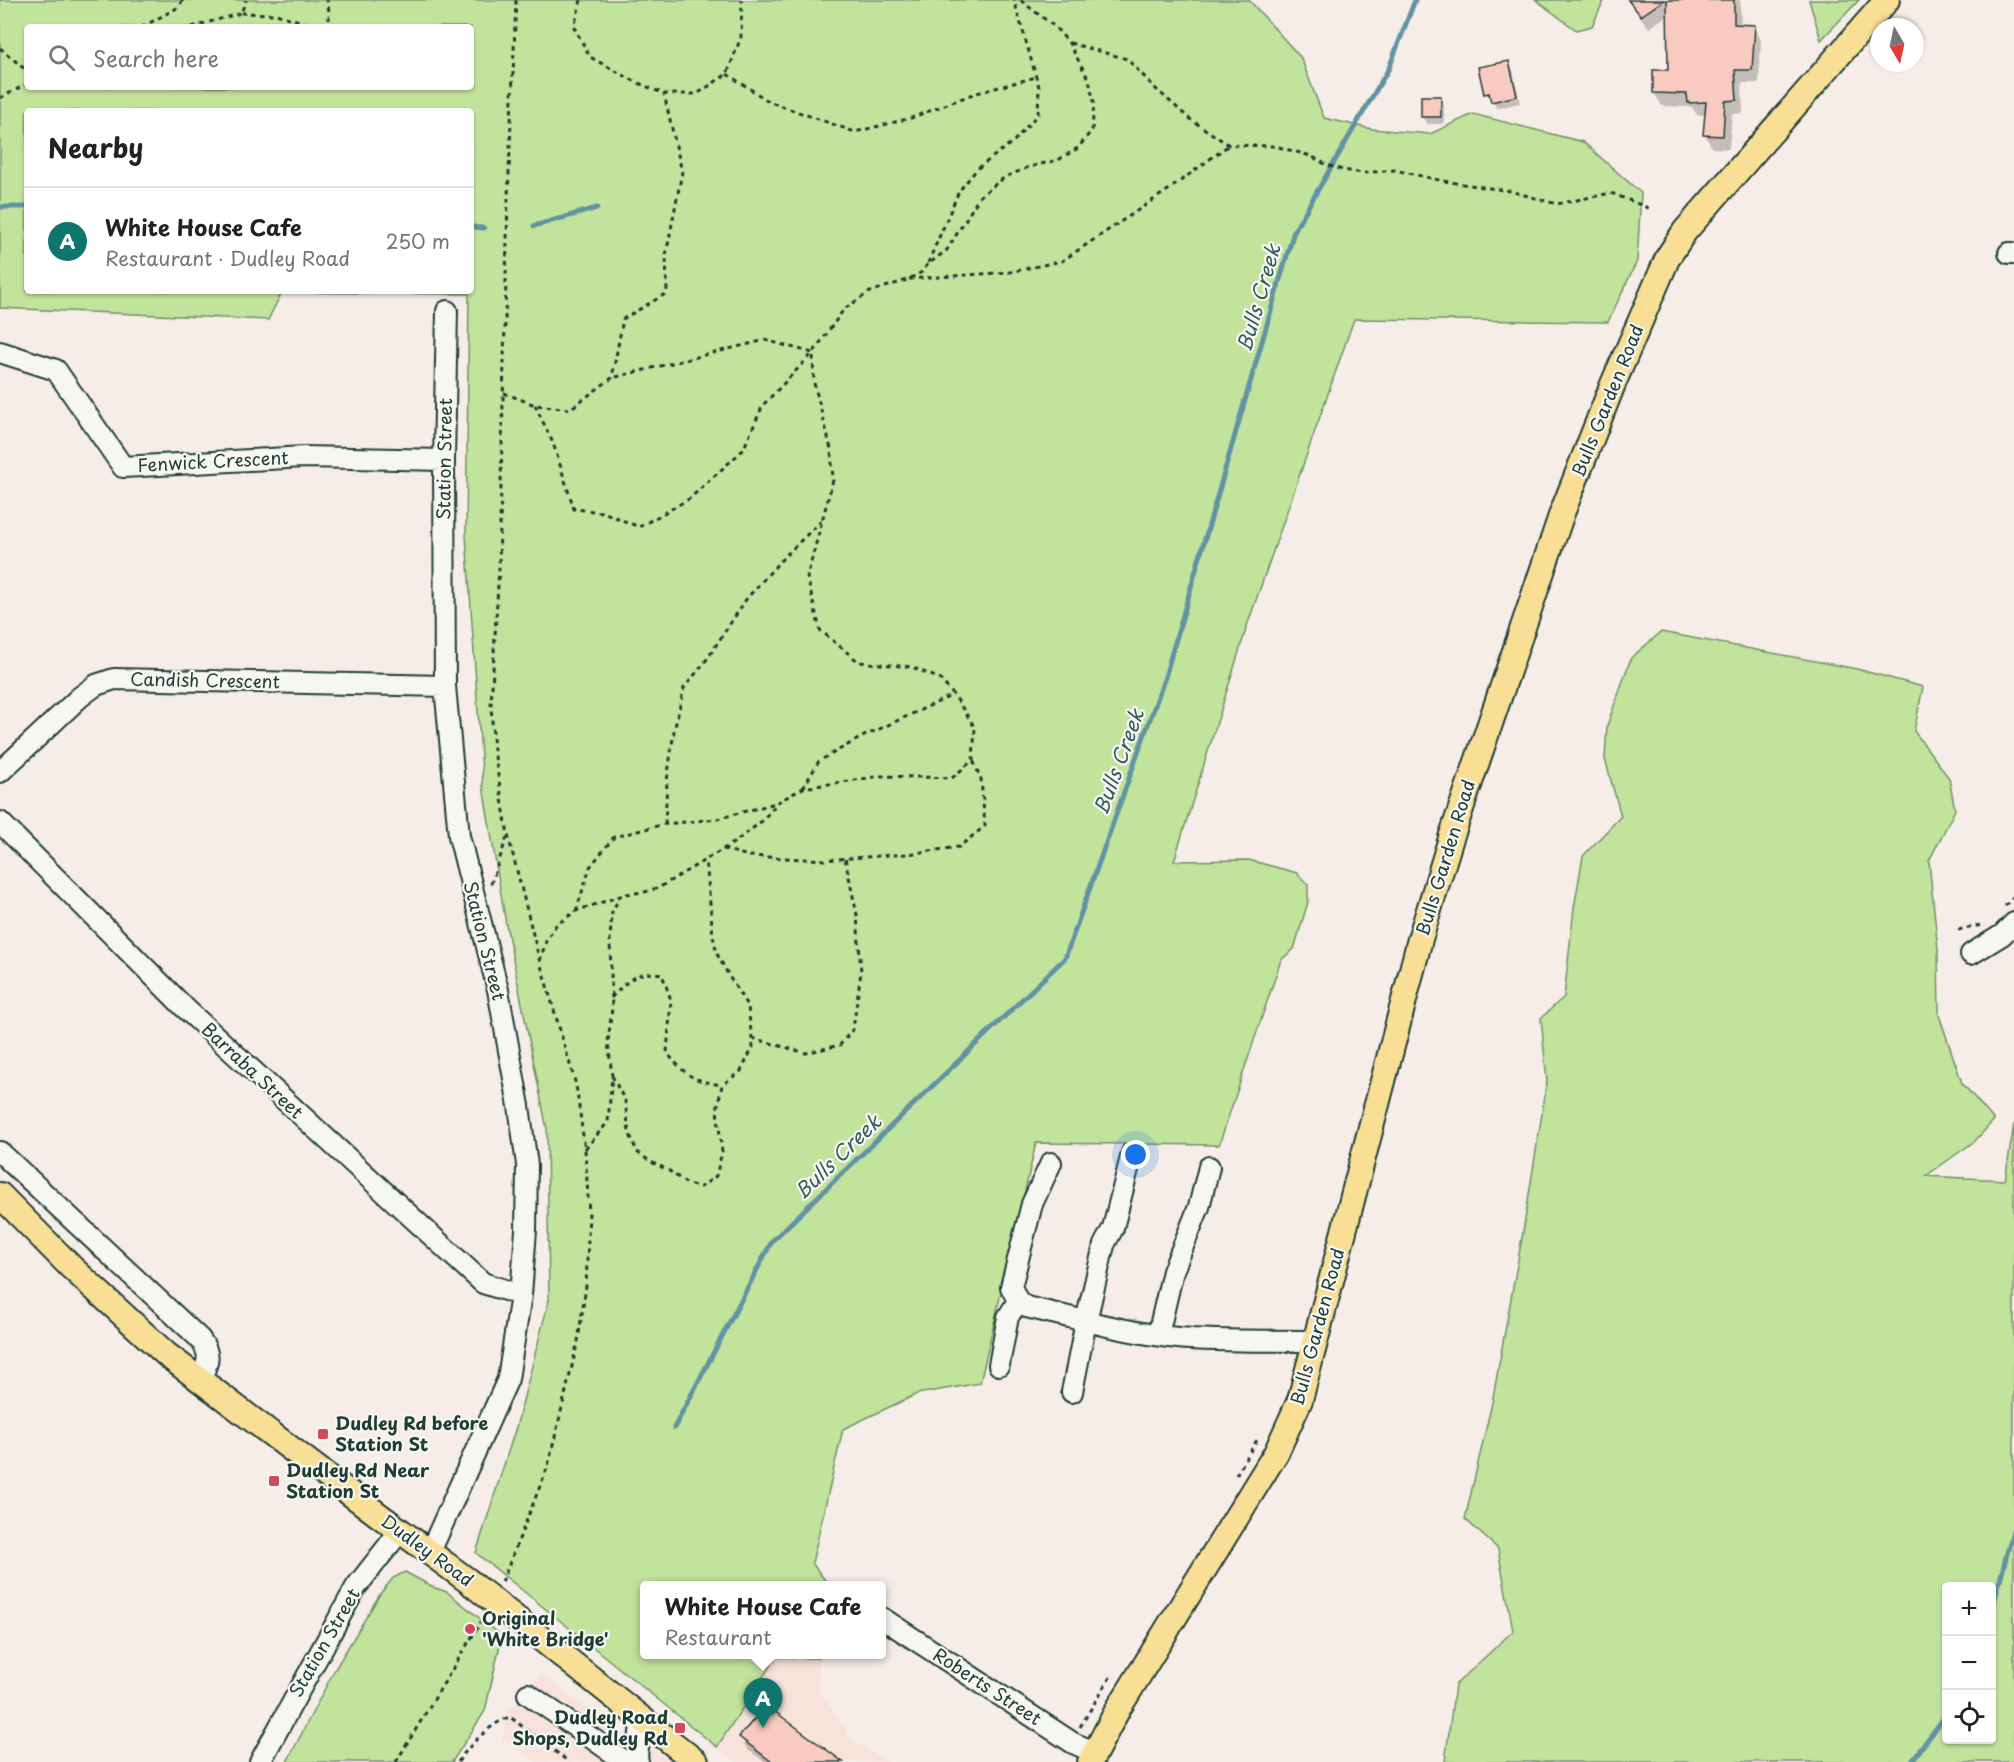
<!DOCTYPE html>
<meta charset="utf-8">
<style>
:root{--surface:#fff;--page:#f2f2f2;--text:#222;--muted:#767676;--line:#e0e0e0;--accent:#0f766e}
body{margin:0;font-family:"Playpen Sans",sans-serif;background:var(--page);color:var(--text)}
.controls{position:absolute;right:18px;bottom:18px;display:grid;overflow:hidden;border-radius:6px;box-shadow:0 2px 4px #0004}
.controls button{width:54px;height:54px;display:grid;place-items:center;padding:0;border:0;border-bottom:2px solid var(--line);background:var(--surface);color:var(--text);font:30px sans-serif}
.compass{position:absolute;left:1870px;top:18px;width:54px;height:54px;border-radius:50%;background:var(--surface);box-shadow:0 2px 4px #0004;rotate:171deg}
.you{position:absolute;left:1136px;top:1155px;width:21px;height:21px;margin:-15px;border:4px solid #fff;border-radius:50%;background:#1a73e8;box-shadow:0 0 0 9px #1a73e833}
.badge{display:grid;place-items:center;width:39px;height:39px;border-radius:50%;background:var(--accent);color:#fff;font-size:20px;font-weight:700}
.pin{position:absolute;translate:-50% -50px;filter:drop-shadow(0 2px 3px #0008)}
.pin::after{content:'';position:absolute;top:32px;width:21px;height:18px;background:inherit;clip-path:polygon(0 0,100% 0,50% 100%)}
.popup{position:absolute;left:640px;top:1581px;width:246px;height:78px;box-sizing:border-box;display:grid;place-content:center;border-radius:6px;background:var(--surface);filter:drop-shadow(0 2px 4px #0005);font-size:20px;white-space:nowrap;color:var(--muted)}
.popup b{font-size:22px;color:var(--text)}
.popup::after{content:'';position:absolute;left:50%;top:100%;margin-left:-12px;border:12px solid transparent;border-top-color:var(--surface)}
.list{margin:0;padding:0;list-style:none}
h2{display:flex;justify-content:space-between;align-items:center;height:78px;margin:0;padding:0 24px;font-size:26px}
h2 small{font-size:20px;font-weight:400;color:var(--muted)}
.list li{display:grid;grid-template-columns:39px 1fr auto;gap:18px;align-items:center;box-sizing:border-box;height:108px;padding:0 24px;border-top:2px solid var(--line)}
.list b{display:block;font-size:22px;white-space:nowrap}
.list p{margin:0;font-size:20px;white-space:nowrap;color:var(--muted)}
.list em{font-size:20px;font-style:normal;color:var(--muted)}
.icon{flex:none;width:33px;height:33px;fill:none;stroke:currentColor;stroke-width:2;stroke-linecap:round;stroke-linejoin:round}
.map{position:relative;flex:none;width:2014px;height:1762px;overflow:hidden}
.search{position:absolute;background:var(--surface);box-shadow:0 2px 4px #0004;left:24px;top:24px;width:450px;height:66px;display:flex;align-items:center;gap:15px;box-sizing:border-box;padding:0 21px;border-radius:6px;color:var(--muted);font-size:22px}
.panel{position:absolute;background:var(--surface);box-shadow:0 2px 4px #0004;left:24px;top:108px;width:450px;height:186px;border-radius:6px}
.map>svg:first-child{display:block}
.built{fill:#f8e2dc}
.green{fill:#c2e39c;stroke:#709068;stroke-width:1.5;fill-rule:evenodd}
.shadow{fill:#0003}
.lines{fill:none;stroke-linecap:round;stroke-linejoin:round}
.stream{stroke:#6293a4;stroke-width:5}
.building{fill:#f9cabf;stroke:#1f3d34;stroke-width:1.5}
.minor-casing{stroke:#1f3d34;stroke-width:24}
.major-casing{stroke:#1f3d34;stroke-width:28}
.path{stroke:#1f3d34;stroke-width:3;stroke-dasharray:4.5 4.5;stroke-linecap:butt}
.minor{stroke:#f6f6f2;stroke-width:20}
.major{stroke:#f9df96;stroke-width:24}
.major-bridge-casing{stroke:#1f3d34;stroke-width:28;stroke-linecap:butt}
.major-bridge{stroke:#f9df96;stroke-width:24}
.poi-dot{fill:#d1495b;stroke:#f6f6f2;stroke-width:2}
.labels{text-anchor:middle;stroke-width:4.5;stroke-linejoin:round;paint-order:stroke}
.street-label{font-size:18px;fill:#1f3d34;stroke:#f6f6f2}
.poi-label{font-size:18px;font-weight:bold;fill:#1f3d34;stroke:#f6f6f2;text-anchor:start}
.water-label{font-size:20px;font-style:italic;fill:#355a59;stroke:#f6f6f2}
</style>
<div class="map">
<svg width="2014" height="1762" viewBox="0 0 2014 1762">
<rect width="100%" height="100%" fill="#f7ede8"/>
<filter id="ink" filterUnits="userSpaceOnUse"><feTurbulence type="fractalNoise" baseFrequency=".0167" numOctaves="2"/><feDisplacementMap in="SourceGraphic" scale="12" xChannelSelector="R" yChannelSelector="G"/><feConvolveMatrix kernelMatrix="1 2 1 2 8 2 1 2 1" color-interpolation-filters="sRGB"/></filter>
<g filter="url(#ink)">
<path class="built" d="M776,1657l43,1v33l35,50 33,21h-150l-20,-15z
M540,1673l82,61 37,19 12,9h-134l-35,-23 6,-27z"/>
<path class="green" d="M0,0h1249l52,58 23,60 48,11 58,5 43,-20 110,28 58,51 -4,68 -29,61 -254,-3 -107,307 -73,235 75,-1 48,13 11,12v17l-14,47 -13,11 -62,185 -183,-2 -56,240 -63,11 -74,35 -31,134 16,21 -1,1 -183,1v68l176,1 -1,3 -43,-1 -59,90 -241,-194 41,-129 32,-124 -2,-171 -41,-205 -23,-138 -17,-251 3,-241 -187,-2 -14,28 -268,-12zM27,27h444v60h-444zM27,111h444v180h-444z
M1536,0h68l-12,26 -16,4z
M1809,0h50l-38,40z
M1661,632l196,37 66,18 -9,44 35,47 6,32 -26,51 9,89 1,65 23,68 32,37 -19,21 -49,35 79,4 9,-56v638h-569l10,-77 58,-54 -15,-82 -33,-30 27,-116 31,-171 24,-150 -6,-64 23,-21 10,-89 9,-52 38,-40 -16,-57 2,-33 24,-68zM1946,1586h46v154h-46z
M405,1572l30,16 12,4 55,44 -17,75 -33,51h-165l48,-93 45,-75 13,-16z"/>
<path class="shadow" d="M1627,0h113l1,26 13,1 7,13 -2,43h-17l1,30 -11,1 -3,35 -17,-1 -7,-13 1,-20h-9l-5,-8 -30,-1 -8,-13 16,-22 -2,-56 -19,13z
M1508,62l5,8 7,33 -23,5 -11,-15z
M1440,98l4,7v19h-17l-5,-7z
M741,1738l100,24h-76l-18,-13z"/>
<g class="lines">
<path class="stream" d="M0,207h27
M534,226l63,-18
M471,227l13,1
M674,1428l98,-187 293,-283 100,-281 129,-446 95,-163 26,-68
M1992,1610l22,-83
M1911,1762l35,-47"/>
</g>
<path class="building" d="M1628,0h36l-23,16z
M1667,0h67v24l21,1 -3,45h-17l2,30 -12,1 -2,35 -20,-1 3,-33 -18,1 -1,-9 -34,-1v-23h15z
M1509,61l8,35 -26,6 -2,-9 -5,1 -6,-27z
M1421,96h20v21h-20z
M766,1705l19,14 58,43h-71l-33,-25z"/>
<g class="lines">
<g class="minor-casing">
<path id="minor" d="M2009,253h5
M0,352l56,18 67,97 181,-10 140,3
M0,772l80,-75 16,-12 18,-6 331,7
M0,822l186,187 297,274 38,12
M1971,954l31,-19 12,-12
M0,1152l200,187c13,18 7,24 0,42
M1051,1163l-19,41 -21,83 7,14 8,6c50,11 101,26 152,31 45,4 91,2 137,3
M1158,1335l15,-64 26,-64 10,-40
M999,1365l9,-48 10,-16
M1072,1392l14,-71 18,-76 9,-17 19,-75
M430,1552l78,-173 13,-84 5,-65 1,-65 -8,-59 -21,-116 -39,-154 -14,-150 -1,-226 3,-149
M882,1618l191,125 21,9
M528,1694l98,68
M260,1762l96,-175 44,-56
M638,1762l-1,-7 5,-36"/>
</g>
<g class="major-casing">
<path id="major" d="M0,1195l72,73 95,87 209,158 91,67
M514,1617l182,145
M1090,1762l28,-53 158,-256 24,-53 120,-461 31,-101 111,-325 51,-129 55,-127 17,-26 202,-231"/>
</g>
<path class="path" d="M581,0l-7,27 16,30 44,24 30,13h33l30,-20 14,-37 1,-37
M241,13l35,1 43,13
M142,27l35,-19 6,-8
M192,27l49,-14 5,-13
M325,27l4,-3v-13l-2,-11
M1070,43l57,16 30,31 33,29 39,26 46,1 36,10 16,9 15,5 21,3 32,-3 48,11 67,10 47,13 54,-11 40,16
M0,48l27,23
M727,74l43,28 85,30 56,-14 62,-24 63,-17
M0,98l27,-14
M928,263l31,-72 18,-22 38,-29 23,-26 1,-27 -25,-87
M909,279l101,-7 52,-11 109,-73 58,-43
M504,393l31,12 35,4 42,-31 11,-59 44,-26 -1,-38 16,-83 -18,-78
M535,405l18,38 21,66 29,3 36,15 50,-28 54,-49 20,-45 50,-52 -48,-13 -153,38
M803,788l16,-27 43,-24 91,-42
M665,824l2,-43 7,-50 10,-43 21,-26 42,-64 34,-38 40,-39
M723,849l26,7 75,4 83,-6 52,-7 26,-21 -4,-47 -8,-19
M491,884l16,-47
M2005,906l9,-10
M576,911l14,-44 24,-30 51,-13 52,-5 59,-16
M1958,930l23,-5
M540,961l6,-20 10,-16 20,-14 50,-17 19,-2 15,-5 75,-45 27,-21 16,-19 25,-14 78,-12 71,2 21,-18 2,-32 -19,-30 -16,-19 -28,-12 -53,-5 -39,-32 -13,-53 26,-97 -2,-31 -17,-66 -1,-30 31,-44 26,-17 37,-12 15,-8 5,-7 20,-15 33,-54 25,-19 24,-10 29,-7 20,-12 14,-18 2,-27 -5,-23 -20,-37 -14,-16 -35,-27
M611,998c17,-17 24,-28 51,-24l9,26 -4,53c19,22 25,28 55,32
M752,1038l54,15 34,-8 13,-16 8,-57 -4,-57 -12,-57
M612,1076l13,25 4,31 8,20 14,10 17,8 19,14 14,3 15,-11 6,-24 -5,-42 5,-25 19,-14 12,-24 -5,-40 -18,-29 -13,-24 -4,-18 -7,-76
M585,1149l23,-27 4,-46 -4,-34 4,-34 -2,-69 2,-27 7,-14
M1236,1475l21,-35
M502,1582l46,-116 30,-125 8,-55 3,-73 -4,-63 -9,-65 -36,-123 -32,-127 -14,-84 -3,-46 8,-138 9,-370 8,-197
M1080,1727l32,-53
M396,1762l88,-145
M458,1762c10,-16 34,-40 52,-45l59,45"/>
<use href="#minor" class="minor"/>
<use href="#major" class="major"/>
<g class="major-bridge-casing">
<path id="major-bridge" d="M467,1580l47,37"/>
</g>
<use href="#major-bridge" class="major-bridge"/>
</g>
</g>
<g class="poi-dot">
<rect x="317" y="1428" width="12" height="12" rx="3"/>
<rect x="268" y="1475" width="12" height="12" rx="3"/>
<circle cx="470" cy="1629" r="6"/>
<rect x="674" y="1722" width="12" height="12" rx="3"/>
</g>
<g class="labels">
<g class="street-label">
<text transform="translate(1608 401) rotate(-68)" y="6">Bulls Garden Road</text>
<text transform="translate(445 459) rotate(-89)" y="6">Station Street</text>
<text transform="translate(213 462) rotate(-3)" y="6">Fenwick Crescent</text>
<text transform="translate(205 681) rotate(1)" y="6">Candish Crescent</text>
<text transform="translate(1446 858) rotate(-73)" y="6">Bulls Garden Road</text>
<text transform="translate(484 941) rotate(76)" y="6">Station Street</text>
<text transform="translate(252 1071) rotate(43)" y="6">Barraba Street</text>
<text transform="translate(1318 1327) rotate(-75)" y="6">Bulls Garden Road</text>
<text transform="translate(427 1551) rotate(36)" y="6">Dudley Road</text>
<text transform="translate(325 1643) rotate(-60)" y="6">Station Street</text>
<text transform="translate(987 1687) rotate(33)" y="6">Roberts Street</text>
</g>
<g class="poi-label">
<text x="335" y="1430">Dudley Rd before<tspan x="335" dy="21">Station St</tspan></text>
<text x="286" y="1477">Dudley Rd Near<tspan x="286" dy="21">Station St</tspan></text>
<text x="482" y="1625">Original<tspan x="482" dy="21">'White Bridge'</tspan></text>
<text x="668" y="1724" text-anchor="end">Dudley Road<tspan x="668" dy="21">Shops, Dudley Rd</tspan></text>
</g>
<g class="water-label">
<text transform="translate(1259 298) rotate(-74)" y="7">Bulls Creek</text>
<text transform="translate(1119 762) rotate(-70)" y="7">Bulls Creek</text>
<text transform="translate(838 1157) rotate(-44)" y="7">Bulls Creek</text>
</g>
</g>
</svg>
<div class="controls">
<button>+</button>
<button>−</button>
<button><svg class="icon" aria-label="locate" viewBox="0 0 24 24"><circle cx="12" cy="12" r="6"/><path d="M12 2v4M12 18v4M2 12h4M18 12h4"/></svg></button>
</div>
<svg class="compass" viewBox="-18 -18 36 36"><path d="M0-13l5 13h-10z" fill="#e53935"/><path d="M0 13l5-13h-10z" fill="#767676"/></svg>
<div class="you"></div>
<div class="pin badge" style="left:763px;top:1728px">A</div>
<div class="popup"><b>White House Cafe</b>Restaurant</div>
<div class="search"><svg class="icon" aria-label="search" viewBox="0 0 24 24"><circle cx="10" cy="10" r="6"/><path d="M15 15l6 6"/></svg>Search here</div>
<section class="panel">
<h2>Nearby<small></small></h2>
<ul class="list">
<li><span class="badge">A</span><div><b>White House Cafe</b><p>Restaurant · Dudley Road</p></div><em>250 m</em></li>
</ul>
</section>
</div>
